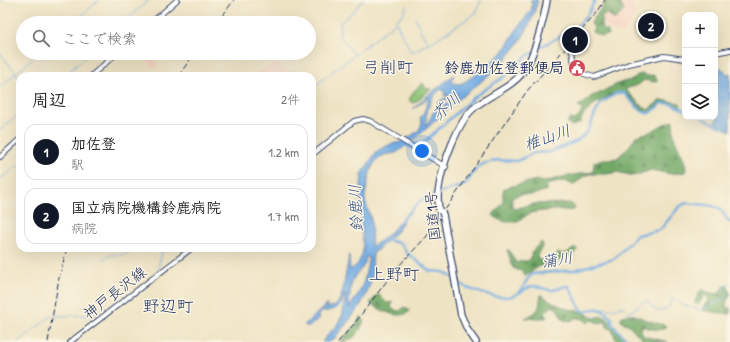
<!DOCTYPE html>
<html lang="ja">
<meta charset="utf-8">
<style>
:root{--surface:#fff;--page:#f2f2f2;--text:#222;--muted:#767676;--line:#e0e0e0;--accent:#111827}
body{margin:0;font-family:"Patrick Hand","Klee One",sans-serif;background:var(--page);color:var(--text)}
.controls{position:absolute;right:12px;top:12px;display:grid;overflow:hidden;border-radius:8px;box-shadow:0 4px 16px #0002}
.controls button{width:36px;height:36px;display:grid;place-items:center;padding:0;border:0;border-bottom:1px solid var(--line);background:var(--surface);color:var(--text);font:20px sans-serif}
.you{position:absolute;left:422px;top:151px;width:14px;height:14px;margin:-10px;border:3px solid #fff;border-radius:50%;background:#1a73e8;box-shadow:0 0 0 6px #1a73e833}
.badge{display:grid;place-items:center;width:26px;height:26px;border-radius:50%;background:var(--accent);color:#fff;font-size:13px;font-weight:700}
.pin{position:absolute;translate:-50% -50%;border:2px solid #fff;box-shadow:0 1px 4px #0006}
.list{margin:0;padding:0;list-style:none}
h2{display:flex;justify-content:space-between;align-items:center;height:52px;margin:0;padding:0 16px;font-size:17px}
h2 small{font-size:13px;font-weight:400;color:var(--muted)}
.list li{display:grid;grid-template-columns:26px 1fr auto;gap:12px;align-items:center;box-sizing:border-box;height:56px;margin:0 8px 8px;padding:0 8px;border:1px solid var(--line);border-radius:12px}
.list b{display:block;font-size:15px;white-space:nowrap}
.list p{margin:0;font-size:13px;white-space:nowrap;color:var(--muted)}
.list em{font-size:13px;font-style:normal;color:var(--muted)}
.icon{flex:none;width:22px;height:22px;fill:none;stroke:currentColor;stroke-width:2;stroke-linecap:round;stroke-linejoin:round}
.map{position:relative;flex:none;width:730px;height:342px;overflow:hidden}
.search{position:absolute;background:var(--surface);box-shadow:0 4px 16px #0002;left:16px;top:16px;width:300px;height:44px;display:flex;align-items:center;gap:10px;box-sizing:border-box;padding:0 14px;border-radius:22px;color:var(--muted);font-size:15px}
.panel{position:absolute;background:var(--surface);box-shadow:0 4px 16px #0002;left:16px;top:72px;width:300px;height:180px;border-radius:12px}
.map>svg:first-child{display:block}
.built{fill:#f4d3c1}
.grass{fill:url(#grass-tufts);stroke:#54796a}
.forest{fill:url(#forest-firs);stroke:#466c62}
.water{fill:#72abe2;stroke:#466da0;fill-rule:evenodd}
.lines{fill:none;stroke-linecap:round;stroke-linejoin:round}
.stream{stroke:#72abe2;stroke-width:1}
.river{stroke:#72abe2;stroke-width:2.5}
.major-casing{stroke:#3b4a6d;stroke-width:6}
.highway-casing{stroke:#3b4a6d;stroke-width:8}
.major{stroke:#fff;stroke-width:4}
.highway{stroke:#fff;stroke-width:5.5}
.rail{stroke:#1b2f5e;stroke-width:1;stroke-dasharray:6 3;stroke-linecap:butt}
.highway-bridge-casing{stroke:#3b4a6d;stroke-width:8;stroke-linecap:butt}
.highway-bridge{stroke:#fff;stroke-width:5.5}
.labels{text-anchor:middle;stroke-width:3;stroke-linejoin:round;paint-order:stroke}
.poi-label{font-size:15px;font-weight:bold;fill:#1b2f5e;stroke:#fcf5e5;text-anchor:end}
.street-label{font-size:15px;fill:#1b2f5e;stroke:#fcf5e5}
.water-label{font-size:16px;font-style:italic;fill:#355486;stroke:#fcf5e5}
.quarter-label{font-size:17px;fill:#1b2f5e;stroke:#fcf5e5}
</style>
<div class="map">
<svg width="730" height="342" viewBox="0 0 730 342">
<defs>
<pattern id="grass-tufts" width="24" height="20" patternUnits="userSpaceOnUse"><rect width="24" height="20" fill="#8ec375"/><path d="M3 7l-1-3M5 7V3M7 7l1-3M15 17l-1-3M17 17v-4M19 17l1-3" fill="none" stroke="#739f63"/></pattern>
<pattern id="forest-firs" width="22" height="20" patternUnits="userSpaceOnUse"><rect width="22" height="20" fill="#72a966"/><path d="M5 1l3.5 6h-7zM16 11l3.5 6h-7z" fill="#5d8a57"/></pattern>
</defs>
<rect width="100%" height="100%" fill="#fcf5e5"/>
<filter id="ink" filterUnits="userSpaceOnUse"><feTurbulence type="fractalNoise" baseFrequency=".025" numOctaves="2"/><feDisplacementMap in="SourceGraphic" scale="8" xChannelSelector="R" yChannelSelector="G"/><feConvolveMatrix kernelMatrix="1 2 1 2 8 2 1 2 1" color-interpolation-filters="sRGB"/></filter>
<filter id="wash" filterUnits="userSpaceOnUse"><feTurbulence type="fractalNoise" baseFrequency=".012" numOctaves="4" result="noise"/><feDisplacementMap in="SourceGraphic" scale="16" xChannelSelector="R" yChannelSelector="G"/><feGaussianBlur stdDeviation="0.9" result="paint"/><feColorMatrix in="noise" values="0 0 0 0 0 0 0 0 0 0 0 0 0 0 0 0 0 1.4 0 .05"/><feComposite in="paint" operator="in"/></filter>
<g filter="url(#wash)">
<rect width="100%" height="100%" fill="#eee3c3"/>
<path class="built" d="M618,0h12l2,3 2,8 3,4 -14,19 -8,-3 -2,1 -5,-4 -7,-9 6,-6 8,6 4,-3 4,-6z
M142,53h26l-4,6 -4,-4 -4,4 2,6 -1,2 -4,2z
M280,62l3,8 6,-1 4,7h-32l-2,-5 1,-1z"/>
<path class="grass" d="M423,83l2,5 6,1 -15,13 -4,1 -3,-3 5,-9z"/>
<path class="forest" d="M606,0h12l6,10 -5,6 -5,4 -7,-7 -6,5 2,4 -3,2 4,7 3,-1 2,5 -8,1 -9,-4 2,-4 -3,-5 11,-16z
M643,74l4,2 7,-1 4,6 -4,1 -10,-2 -6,5 -13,4 15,15 8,6 13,-10 19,3 1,4 -19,-5 -9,10 -6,1c-10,-6 -17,-20 -29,-21l-22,11 -13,12 -3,8 -8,3 -4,-2v-2l2,-3 4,1 6,-4 2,-7 -4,-3 1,-1c7,-1 7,-6 13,-9 1,-1 4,-1 6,-2 11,-6 22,-13 35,-14l4,-5z
M673,121c1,6 0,11 1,16 4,12 12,21 12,33l-1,2 -14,2 -20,-4 -17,6 -17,-4 -10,2h-17l-5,2 -12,9 -8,-4 -19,4 1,5 -15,5 -10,-1 -9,3c-2,4 -1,7 0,11l1,1 19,-5 35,-1c4,0 6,2 7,6 -6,3 -12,0 -18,1 -8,0 -15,1 -22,2 -11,2 -12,10 -25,10 -7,0 -13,-2 -17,-7l10,-12v-12l2,-3 31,-8 8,2 22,-6 27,-4 1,-10 9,-3h9l5,-1 9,-8 11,-14 15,-5 12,-7z
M541,242l2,2 -2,5 -4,6 1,5 13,1 7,-8 7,1 10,-6 2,1v2c-13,12 -26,9 -39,16 -5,3 -7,7 -13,9l-4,-5 -8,-3 -6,-18h2l7,13 6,-2h5l4,-4 1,-6z
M727,286l1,1 2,8c-2,5 -6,7 -3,13h3v6l-26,-3 -1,-3 6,-7 -2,-6 -3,1 -6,9 -4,-2 6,-12 2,-2 7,4 10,1 4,-7z
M378,294l9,9 6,-1 -2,5 3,3 6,1 4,-4 6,4c-11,10 -30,-1 -40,-8z
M541,294c3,4 21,13 27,15 4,1 8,1 12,2 5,1 9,5 14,7l8,-2 7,3 3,5 12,13 8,5h-15l-5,-12 -5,-3 -1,-5 -7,1 -8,-3 -3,3 -8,-5h-6l-2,3 -9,-1 -5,-10 -5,-4 -8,6v2l2,1 -1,3h-21c17,-8 13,-9 16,-24z
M629,314l6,1 14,6 16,4 1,3c-7,3 -18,1 -24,-2l-1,6 3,4 24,6h-23l-17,-18 -5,-1 -2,-3v-3z
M361,316l3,4c-4,13 -11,22 -25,22l16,-16z"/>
<path class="water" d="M530,0h8c-12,46 -39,68 -75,96 -14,10 -25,23 -38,34 -9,8 -18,14 -26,21 -5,4 -9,2 -14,4 -6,1 -12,9 -14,15 -1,2 -6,25 -6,27 0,8 5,15 6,23 1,9 0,18 1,27l19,-15 10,-12 2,1 -5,9 -25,24c-1,7 0,15 -1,22 -4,25 -22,43 -38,63l-5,3h-7l11,-13 1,1 9,-16 2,-20c-2,3 -3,7 -4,10 -4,5 -13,8 -19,7l-4,7h1l-10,9 -5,-2 23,-21 1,2 -2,2c4,-1 8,-1 11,-4 6,-6 10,-39 12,-49l1,15 8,-6 5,-12 -3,-55 2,-24 15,-22 12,-6 11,-3 11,-6 8,-6 3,-7 -2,-6 3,-2 6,-18 -16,12 14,-13 27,-21 -3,7 6,2 6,-1 16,-11 23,-19 13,-21 16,-22 1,-6zM441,89l5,4 -3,2 6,1 -9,5 -3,4 21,-12 1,1 -8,7 -17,10 -8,15c-1,-12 4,-29 15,-37zM366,256l3,2 -5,23 -5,12 -10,15c1,-9 0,-24 6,-32 6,-8 10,-8 11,-20z
M720,67l7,7 3,-1v58l-6,-3v-3l-1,1 -8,-4 4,-7 -4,-5v-42z"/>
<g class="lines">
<path class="stream" d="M0,3l3,-3
M415,18l6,13
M77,20l22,-20
M221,22l1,1
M396,22l7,15
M73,23l2,-2
M123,23l26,-23
M421,32l8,12 47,-31 5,-13
M404,38l7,14
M412,52l15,-8
M0,53l20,25
M354,54l-15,-19 2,-8 -2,-3 17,-15 1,-3 7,-6
M64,76l26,-23
M317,84l79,-62 -1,-2 6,-3 6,-12
M0,87l39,-34
M312,88l4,-3
M0,130l20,-17
M0,179l20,-14
M136,249l1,-1
M119,255l10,-2
M103,259l11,-5 3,1
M157,273l6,-25
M599,309h15l7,-3 4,2 3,5h1l16,-12h3l2,4 7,6c11,-2 11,-1 15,-12h2l9,6 18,5 26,-12v-5l-5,-4 4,-4 4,-1
M18,342l33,-26 52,-1"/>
<path class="river" d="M701,117l20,10 3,-3
M401,145l10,2 5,-3h6l52,-47 41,-28 10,-12 10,-5 5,-5 35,-18 13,-15 7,-14
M441,192l24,-7 11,-16 7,-5 15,-4 19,1 17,-8 16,-1 27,-11 11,-10 7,-17 6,-11 16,-10h7c5,5 18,22 25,20 5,-1 9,-8 13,-10l9,1 14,6
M400,222l21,-22 14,-7
M386,239l15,5 6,9 23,18 14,1 9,6
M456,282c14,8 47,22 62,11 7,-5 7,-15 15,-19l41,-4 40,-11 23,-24 23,-5 19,-23 7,-4 22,2 11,3 3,3 4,7 4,4
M519,293c5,-2 9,-7 15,-7 7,0 12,5 19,4 6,-1 10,-4 16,-4l12,24 4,2c13,-7 17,-2 27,6v6l11,12 9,6"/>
</g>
</g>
<g filter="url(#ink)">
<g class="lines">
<g class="major-casing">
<path id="major" d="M151,23l26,-23
M572,52l3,17 6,4 13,4 35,-13 35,-8 21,3
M715,53l15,-3
M91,76l26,-23
M312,155l42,-34 9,-2 7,2 76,46
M0,157l20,-18
M70,342l122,-94"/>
</g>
<g class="highway-casing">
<path id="highway" d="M440,215c-2,-9 -3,-18 -1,-28 3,-21 19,-66 35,-79 15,-13 37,-20 49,-36 11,-14 21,-54 24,-72
M443,215l18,100 6,14 9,13"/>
</g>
<use href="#major" class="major"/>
<use href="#highway" class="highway"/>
<path class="rail" d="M217,23l17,-23
M178,76l17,-23
M48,342l11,-64 8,-30
M338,342l16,-18 42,-55 31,-33 100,-145 69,-77 9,-14"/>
<g class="highway-bridge-casing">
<path id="highway-bridge" d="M442,212l1,3"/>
</g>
<use href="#highway-bridge" class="highway-bridge"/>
</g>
</g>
<defs>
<g id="civic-disc" transform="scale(0.9)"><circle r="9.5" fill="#d1495b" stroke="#fcf5e5"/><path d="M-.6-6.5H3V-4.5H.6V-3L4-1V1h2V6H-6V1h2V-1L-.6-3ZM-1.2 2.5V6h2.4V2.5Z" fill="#fff"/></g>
</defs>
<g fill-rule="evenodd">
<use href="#civic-disc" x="577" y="68"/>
</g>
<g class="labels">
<g class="poi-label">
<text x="564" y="73">鈴鹿加佐登郵便局</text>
</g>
<g class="street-label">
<text transform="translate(433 216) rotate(-96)" y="5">国道1号</text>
<text transform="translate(115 293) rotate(-38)" y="5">神戸長沢線</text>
</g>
<g class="water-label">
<text transform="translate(446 106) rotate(-42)" y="6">芥川</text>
<text transform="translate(547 137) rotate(-19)" y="6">椎山川</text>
<text transform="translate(355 208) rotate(-93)" y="6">鈴鹿川</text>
<text transform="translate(557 259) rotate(-8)" y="6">蒲川</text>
</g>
<g class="quarter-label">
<text x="388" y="73">弓削町</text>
<text x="394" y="280">上野町</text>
<text x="168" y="312">野辺町</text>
</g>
</g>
</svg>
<div class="controls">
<button>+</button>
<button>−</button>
<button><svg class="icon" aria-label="layers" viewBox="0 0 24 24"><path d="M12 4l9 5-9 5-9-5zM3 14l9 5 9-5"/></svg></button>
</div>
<div class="you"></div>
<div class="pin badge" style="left:575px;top:40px">1</div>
<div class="pin badge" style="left:651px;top:26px">2</div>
<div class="search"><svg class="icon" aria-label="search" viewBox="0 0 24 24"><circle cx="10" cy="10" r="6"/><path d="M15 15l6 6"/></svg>ここで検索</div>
<section class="panel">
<h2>周辺<small>2件</small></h2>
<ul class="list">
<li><span class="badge">1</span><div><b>加佐登</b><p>駅</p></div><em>1.2 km</em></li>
<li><span class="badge">2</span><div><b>国立病院機構鈴鹿病院</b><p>病院</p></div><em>1.7 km</em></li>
</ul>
</section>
</div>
